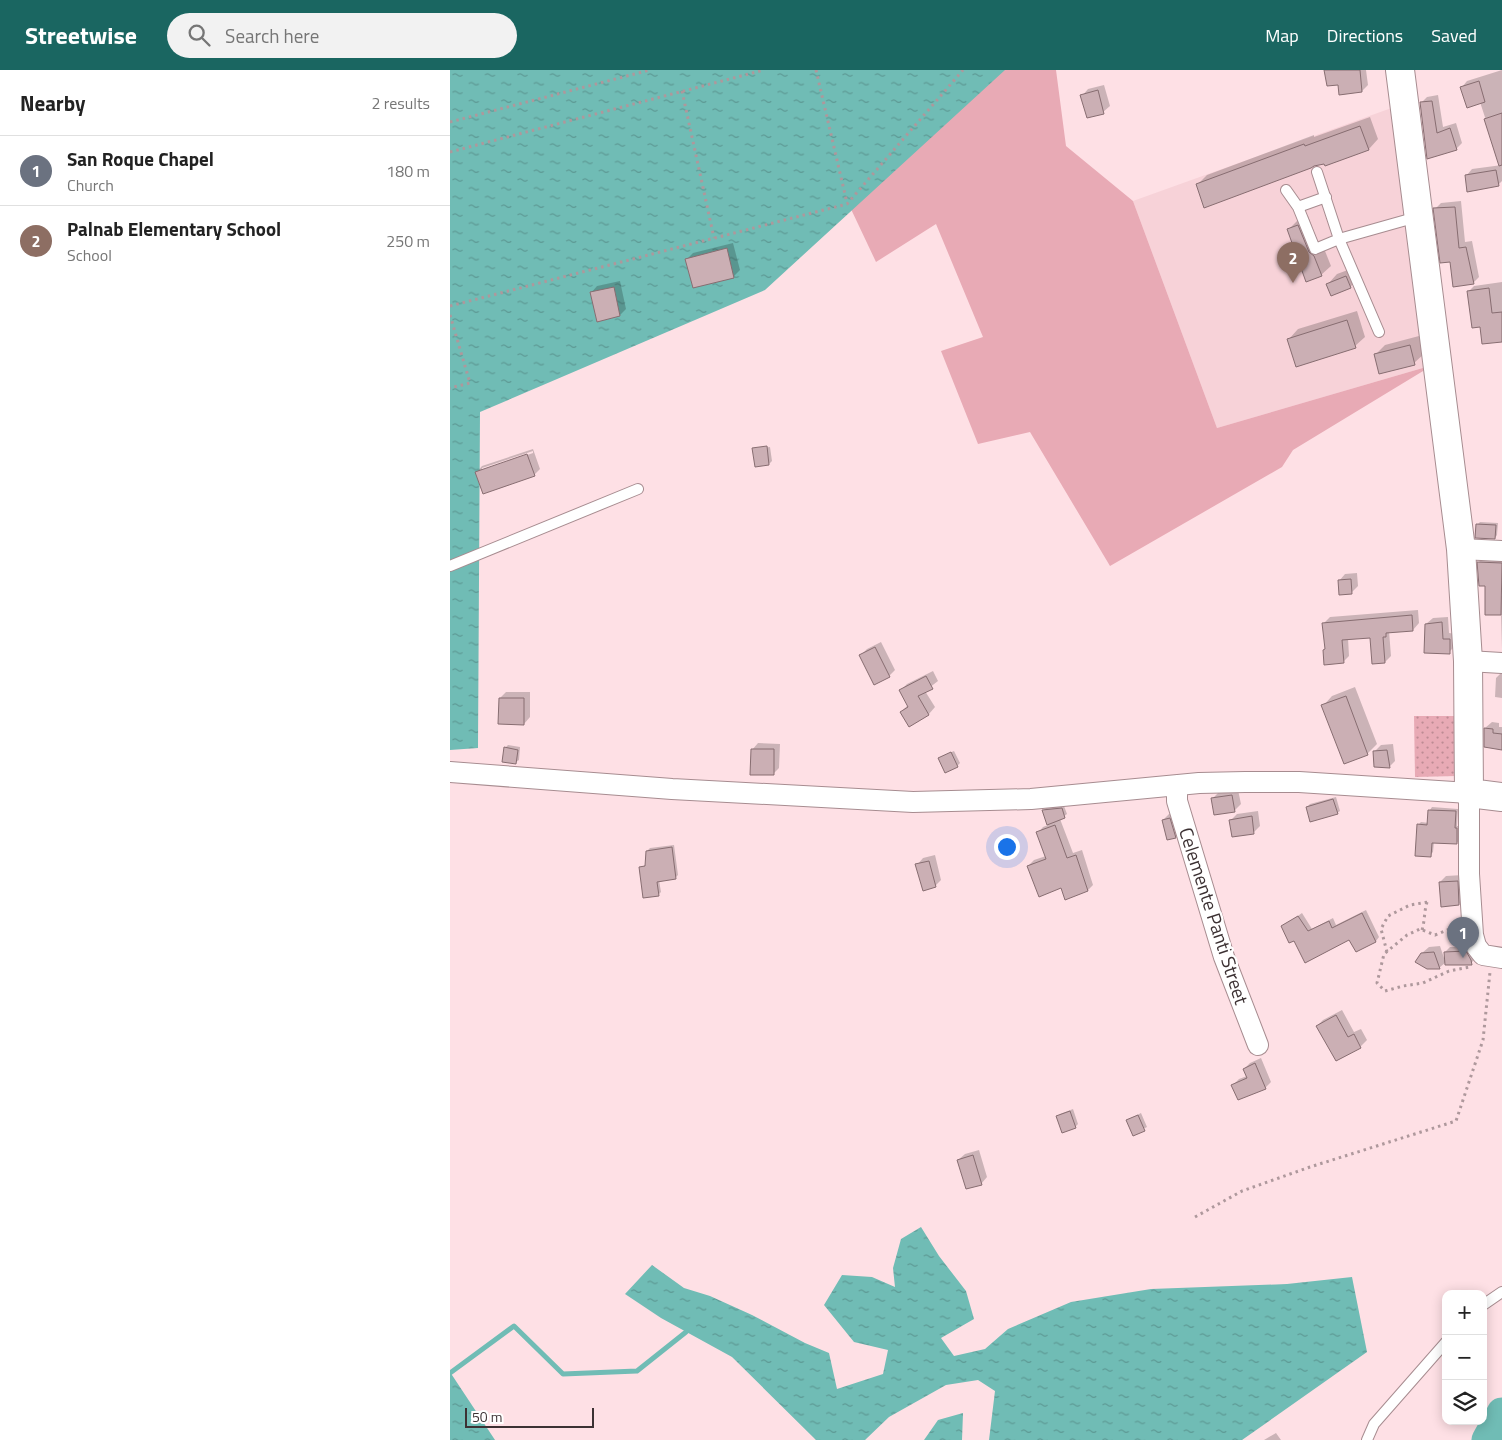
<!DOCTYPE html>
<meta charset="utf-8">
<style>
:root{--surface:#fff;--page:#f2f2f2;--text:#222;--muted:#767676;--line:#e0e0e0;--accent:#1a6661}
body{margin:0;font-family:"Titillium Web",sans-serif;background:var(--page);color:var(--text)}
.controls{position:absolute;right:15px;bottom:15px;display:grid;overflow:hidden;border-radius:10px;box-shadow:0 2px 12px #0003}
.controls button{width:45px;height:45px;display:grid;place-items:center;padding:0;border:0;border-bottom:1px solid var(--line);background:var(--surface);color:var(--text);font:25px sans-serif}
.scale{position:absolute;left:15px;bottom:12px;width:129px;box-sizing:border-box;padding-left:5px;border:2px solid #3c3133;border-top:0;font-size:14px;line-height:18px;white-space:nowrap;color:#3c3133;-webkit-text-stroke:4px #fff;paint-order:stroke}
.you{position:absolute;left:556px;top:776px;width:18px;height:18px;margin:-12px;border:4px solid #fff;border-radius:50%;background:#1a73e8;box-shadow:0 0 0 8px #1a73e833}
.badge{display:grid;place-items:center;width:32px;height:32px;border-radius:50%;background:var(--accent);color:#fff;font-size:16px;font-weight:700}
.pin{position:absolute;translate:-50% -41px;filter:drop-shadow(0 1px 2px #0008)}
.pin::after{content:'';position:absolute;top:26px;width:18px;height:15px;background:inherit;clip-path:polygon(0 0,100% 0,50% 100%)}
.list{margin:0;padding:0;list-style:none}
h2{display:flex;justify-content:space-between;align-items:center;height:65px;margin:0;padding:0 20px;font-size:21px}
h2 small{font-size:16px;font-weight:400;color:var(--muted)}
.list li{display:grid;grid-template-columns:32px 1fr auto;gap:15px;align-items:center;box-sizing:border-box;height:70px;padding:0 20px;border-top:1px solid var(--line)}
.list b{display:block;font-size:19px;white-space:nowrap}
.list p{margin:0;font-size:16px;white-space:nowrap;color:var(--muted)}
.list em{font-size:16px;font-style:normal;color:var(--muted)}
.icon{flex:none;width:28px;height:28px;fill:none;stroke:currentColor;stroke-width:2;stroke-linecap:round;stroke-linejoin:round}
.map{position:relative;flex:none;width:1052px;height:1370px;overflow:hidden}
header{display:flex;align-items:center;gap:30px;box-sizing:border-box;height:70px;padding:0 25px;background:var(--accent);color:#fff}
header strong{font-size:24px}
nav{display:flex;gap:28px;margin-inline-start:auto;font-size:18px}
.search{width:350px;height:45px;background:var(--page);display:flex;align-items:center;gap:12px;box-sizing:border-box;padding:0 18px;border-radius:28px;color:var(--muted);font-size:19px}
main{display:flex}
aside{flex:1;background:var(--surface)}
.map>svg:first-child{display:block}
.built{fill:#f7d2d8}
.green{fill:#e8aab5}
.garden{fill:url(#garden-dots)}
.water{fill:url(#water-ripples)}
.shadow{fill:#0003;fill-rule:evenodd}
.lines{fill:none;stroke-linecap:round;stroke-linejoin:round}
.stream{stroke:#70bcb5;stroke-width:5}
.river{stroke:#70bcb5;stroke-width:31}
.building{fill:#cbafb4;stroke:#876d71}
.lane-casing{stroke:#a78c90;stroke-width:12}
.street-casing{stroke:#a78c90;stroke-width:22}
.secondary-casing{stroke:#a78c90;stroke-width:30}
.path{stroke:#ae989c;stroke-width:3;stroke-dasharray:2.5 4;stroke-linecap:butt}
.lane{stroke:#fff;stroke-width:10}
.street{stroke:#fff;stroke-width:20}
.secondary{stroke:#fff;stroke-width:28}
.labels{text-anchor:middle;stroke-width:4.5;stroke-linejoin:round;paint-order:stroke}
.street-label{font-size:19px;fill:#3c3133;stroke:#fff}
</style>
<header>
<strong>Streetwise</strong>
<div class="search"><svg class="icon" aria-label="search" viewBox="0 0 24 24"><circle cx="10" cy="10" r="6"/><path d="M15 15l6 6"/></svg>Search here</div>
<nav><a>Map</a><a>Directions</a><a>Saved</a></nav>
</header>
<main>
<aside>
<h2>Nearby<small>2 results</small></h2>
<ul class="list">
<li><span class="badge" style="background:#6b7280">1</span><div><b>San Roque Chapel</b><p>Church</p></div><em>180 m</em></li>
<li><span class="badge" style="background:#8d6e63">2</span><div><b>Palnab Elementary School</b><p>School</p></div><em>250 m</em></li>
</ul>
</aside>
<div class="map">
<svg width="1052" height="1370" viewBox="0 0 1052 1370">
<defs>
<pattern id="garden-dots" width="8" height="8" patternUnits="userSpaceOnUse" patternTransform="scale(1.25)"><rect width="8" height="8" fill="#e8aab5"/><path d="M2 2h.1M6 6h.1" fill="none" stroke="#bd8b94" stroke-width="1.8" stroke-linecap="round"/></pattern>
<pattern id="water-ripples" width="26" height="14" patternUnits="userSpaceOnUse" patternTransform="scale(1.25)"><rect width="26" height="14" fill="#70bcb5"/><path d="M2 4q2-2 4 0t4 0M15 11q2-2 4 0t4 0" fill="none" stroke="#5d9994"/></pattern>
</defs>
<rect width="100%" height="100%" fill="#fee0e5"/>
<path class="built" d="M947,36l36,259 -216,63 -84,-227z"/>
<path class="green" d="M371,0h235l10,76 67,55 84,227 216,-63 -140,85 -11,17 -172,99 -80,-134 -52,12 -37,-93 42,-14 -47,-113 -60,38 -26,-55z"/>
<path class="garden" d="M964,646h43v60l-42,1z"/>
<path class="water" d="M0,0h555l-240,220 -285,122 -2,336 -28,2z
M471,1157l18,29 27,35 8,28 -33,19 13,18 31,-7 23,-20 63,-27 80,-13 136,-5 65,-7 15,75 -125,88h-253l6,-49 -17,-11 -32,5 -57,32 -24,23h-49l-84,-83 -71,-39 -36,-24 27,-29 32,23 26,8 42,19 53,28 24,10 8,36 46,-15 5,-24 -34,-8 -30,-37 18,-30 30,2 23,10 -2,-19 8,-29z
M0,1302l45,68h-45z
M513,1343l-1,27h-38l14,-20z"/>
<path class="shadow" d="M876,0h40l2,15 -6,6 -23,-7z
M1052,0v72l-8,3 -14,-43 -18,-15 5,-6z
M654,15l6,21 -7,6 -21,-16 6,-7z
M988,25l5,32 13,-4 6,20 -6,6 -28,9 -7,-55 6,-6z
M920,47l8,22 -9,10 -43,16 -1,-3 -128,23 10,-10 107,-40v2z
M1052,95v16l-4,4 -32,-9 6,-7z
M1011,131l4,41 7,-1 7,36 -6,6 -22,-22 -16,-52 6,-6z
M858,146l10,26 5,4 8,20 -10,9 -33,-45 10,-10z
M283,173l7,27 -6,6 -47,-17 6,-6z
M906,197l4,10 -10,10 -22,-3 9,-10z
M170,211l6,28 -6,6 -22,5 -7,-27 6,-7z
M1052,212v58l-34,-48 6,-6z
M907,241l8,26 -10,9 -66,-7 9,-10z
M969,266l5,18 -10,9 -38,-9 9,-9z
M305,377v2l15,-2 2,14 -3,3 -15,-15z
M83,379l7,20 -6,6 -58,-2 6,-7zM83,381v2l-51,18v-3z
M1030,452l18,1 -1,12 -2,3 -18,-13z
M1033,488l19,1v21h-22l-1,-18z
M907,503l1,13 -6,6 -13,-11 6,-7z
M1041,525l11,1v53l-1,-35z
M968,540l1,13 -6,7 -24,1 2,25 -6,6 -14,-25 -23,1 1,18 -6,6 -19,-12 2,-2 -2,-25 6,-6z
M998,547l1,16 7,1 -1,12 -6,6 -23,-28 7,-6z
M431,572l14,28 -6,6 -29,-20 7,-7z
M483,601l5,10 -13,10 10,16 -6,7 -20,11 -8,-13 7,-7 -7,-15 6,-6z
M1051,603h1v25l-7,-1 1,-19z
M905,617l22,57 -10,10 -44,-48 9,-10z
M56,622h24v25l-6,7 -24,-26z
M1042,652l7,1v4h3v21l-17,-20z
M308,673l22,1 -1,24 -6,6 -21,-24z
M943,674l2,17 -6,6 -15,-15 7,-7z
M58,675l12,2 -1,13 -3,2 -11,-14z
M504,681l6,12 -3,3 -14,-10z
M788,720l3,14 -7,7 -22,-12 7,-7z
M886,727l4,14 -3,2 -30,-6 3,-3z
M614,736l3,8 -7,5 13,34 9,-3 11,35 -5,5 -26,-3 -34,-21 6,-6 12,-4 -8,-23 5,-6 5,-2 -5,-14 3,-3z
M982,737l26,2 -1,17h2v14l-2,3 -23,-1 -1,10 -3,3 -12,-30 3,-3 8,1 1,-13z
M808,741l2,15 -6,6 -23,-12 6,-6z
M726,742l5,19 -6,6 -12,-17 6,-6z
M224,775l4,30 -3,3 -16,2 2,12 -3,3 -18,-27 7,-4v-13l3,-3z
M485,785l6,25 -6,6 -18,-21 6,-7z
M1013,805l2,23 -6,6 -19,-22 6,-6z
M916,840l13,27 -3,4 -20,10 -6,-12h-56l-12,-12 20,-14 10,16 21,-11 3,7z
M990,876l5,15v-9l5,-5h21l5,11 -5,5 -25,-1 -7,6 -17,-15 7,-6z
M892,940l12,22 7,-3 6,11 -7,7 -24,13 -19,-34 6,-6z
M811,988l10,24 -6,6 -32,-3 6,-6 8,-3 -3,-7 6,-6z
M623,1039l5,15 -3,3 -18,-11 3,-2z
M691,1043l6,14 -14,7 -6,-14z
M529,1080l8,27 -6,7 -23,-24 7,-6z
M826,1363l5,7h-17z"/>
<g class="lines">
<path class="stream" d="M0,1303l64,-47 49,48 74,-3 49,-39"/>
<path class="river" d="M1037,1370l15,-27"/>
</g>
<path class="building" d="M874,0h36l2,22 -23,3 -1,-10 -11,1z
M1029,11l6,21 -18,6 -7,-21z
M648,20l6,24 -17,4 -7,-23z
M982,31l5,32 13,-5 7,22 -30,9 -7,-57z
M1052,43v52l-3,1 -15,-47z
M910,56l9,24 -44,16 -1,-2 -10,2 -3,2 -107,40 -8,-24 108,-40 1,2z
M1046,100l3,16 -32,6 -2,-17z
M1005,137l4,41 7,-1 8,37 -21,3 -3,-25 -10,1 -7,-55z
M848,155l11,27 5,4 8,20 -16,6 -19,-53z
M277,178l7,30 -41,10 -8,-29z
M896,206l5,12 -20,8 -5,-12z
M164,217l6,29 -23,6 -7,-30z
M1039,218l3,25 10,-1v30l-20,2 -2,-17 -8,1 -5,-37z
M897,250l9,28 -60,19 -9,-28z
M960,275l5,20 -36,9 -5,-20z
M317,376l2,19 -14,2 -3,-19z
M77,384l8,22 -52,18 -8,-22z
M1026,454l20,1 -1,14 -20,-1z
M1027,492l25,1 -1,52h-16v-29h-6z
M901,509l1,15 -13,1 -1,-15z
M962,545l1,16 -27,2v4h-3l2,26 -13,1 -2,-26 -28,2 2,23 -20,2 -1,-15 2,-1 -3,-26z
M992,552l1,17h7v15l-26,-1 1,-29z
M425,577l15,30 -16,8 -15,-30z
M476,606l7,13 -15,7 11,19 -20,12 -9,-15 8,-5 -9,-17z
M896,626l22,59 -24,9 -23,-59z
M49,628h25v27l-26,-1z
M1034,658l9,1v4l9,1v16l-18,-3z
M54,677l14,3 -2,14 -14,-2z
M301,679h23v26h-24z
M937,680l3,18 -16,-1 -1,-16z
M501,682l7,15 -13,6 -7,-15z
M782,725l3,17 -21,3 -3,-17z
M883,729l5,15 -28,8 -4,-15z
M612,738l3,10 -18,7 -5,-15z
M978,740l28,1 -1,17h2v16l-25,-1 -1,14 -16,-1 2,-32 10,1z
M802,746l2,18 -22,3 -3,-17z
M720,748l6,20 -9,2 -5,-20z
M605,755l12,33 9,-3 12,36 -23,9 -4,-12 -22,9 -12,-31 19,-7 -10,-27z
M222,777l4,32 -19,3 2,14 -16,2 -4,-31 6,-1 1,-15z
M479,791l7,26 -13,4 -8,-27z
M1008,811l1,24 -18,2 -2,-25z
M912,843l14,29 -20,10 -7,-12 -44,23 -11,-22 -5,2 -8,-17 17,-10 10,15 21,-10 3,7z
M1016,881l5,9 1,5h-27l-1,-13z
M984,882l6,17h-13l-12,-7 6,-9z
M886,945l12,22 6,-3 7,14 -25,13 -20,-35z
M805,993l11,26 -28,11 -7,-15 16,-7 -4,-9z
M620,1041l6,17 -14,5 -6,-17z
M688,1045l7,16 -12,5 -7,-16z
M523,1085l9,30 -16,4 -9,-29z"/>
<g class="lines">
<g class="lane-casing">
<path id="lane" d="M867,102l22,67 40,93
M836,120l12,17 17,42 24,-10 78,-22
M848,137l28,-10
M0,496l188,-77
M1033,1235l19,-13
M917,1370l7,-16 72,-82"/>
</g>
<g class="street-casing">
<path id="street" d="M1011,479l41,2
M1018,591l34,2
M0,702l222,17 241,13 118,-3 168,-16 46,-1h54l170,11v81l4,61 3,11 7,9 19,3
M727,715v16l47,156 34,88"/>
</g>
<g class="secondary-casing">
<path id="secondary" d="M950,0l61,479 7,112 1,132 33,4"/>
</g>
<path class="path" d="M366,0l31,133
M232,21l32,147
M0,52l200,-52
M0,82l314,-82
M0,236l397,-102 116,-134
M0,245l20,68 -20,5
M972,860c3,-10 2,-18 5,-28
M1005,860l-3,-2 -17,7 -15,-6 -13,6 -23,19 -7,29 8,8 18,-5 20,-3 26,-12 21,-4
M937,882l-6,-23 7,-13 22,-11 18,-3
M745,1147l47,-26 68,-24 146,-46 27,-81 7,-68"/>
<use href="#lane" class="lane"/>
<use href="#street" class="street"/>
<use href="#secondary" class="secondary"/>
</g>
<g class="labels">
<g class="street-label">
<text transform="translate(764 846) rotate(72)" y="7">Celemente Panti Street</text>
</g>
</g>
</svg>
<div class="controls">
<button>+</button>
<button>−</button>
<button><svg class="icon" aria-label="layers" viewBox="0 0 24 24"><path d="M12 4l9 5-9 5-9-5zM3 14l9 5 9-5"/></svg></button>
</div>
<div class="scale">50 m</div>
<div class="you"></div>
<div class="pin badge" style="left:1013px;top:888px;background:#6b7280">1</div>
<div class="pin badge" style="left:843px;top:213px;background:#8d6e63">2</div>
</div>
</main>
